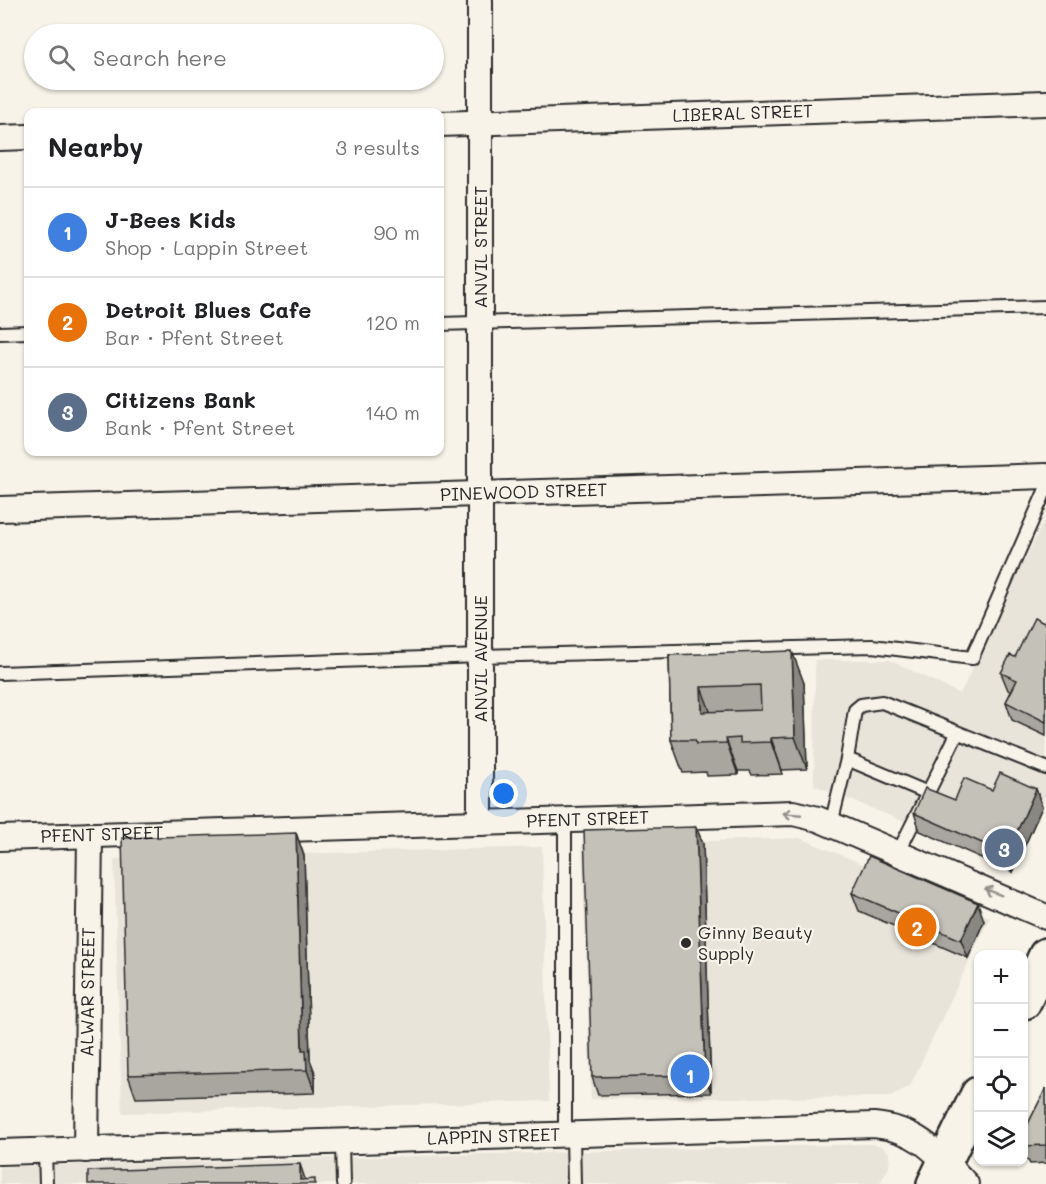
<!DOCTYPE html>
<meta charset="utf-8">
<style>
:root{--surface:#fff;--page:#f2f2f2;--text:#202124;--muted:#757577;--line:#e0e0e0;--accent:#2b2b2b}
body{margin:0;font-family:Mali,sans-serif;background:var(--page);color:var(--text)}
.controls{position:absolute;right:18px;bottom:18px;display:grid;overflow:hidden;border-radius:12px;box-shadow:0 2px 4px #0004}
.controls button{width:54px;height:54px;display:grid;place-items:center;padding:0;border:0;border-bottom:2px solid var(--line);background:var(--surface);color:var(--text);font:30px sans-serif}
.you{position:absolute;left:504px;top:794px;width:21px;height:21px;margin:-15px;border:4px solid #fff;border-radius:50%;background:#1a73e8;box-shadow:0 0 0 9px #1a73e833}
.badge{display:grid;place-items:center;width:39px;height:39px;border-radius:50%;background:var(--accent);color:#fff;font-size:20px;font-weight:700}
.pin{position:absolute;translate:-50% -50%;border:3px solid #fff;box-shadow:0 2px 6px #0006}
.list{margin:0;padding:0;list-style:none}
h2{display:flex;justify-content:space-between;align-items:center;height:78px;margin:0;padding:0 24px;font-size:26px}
h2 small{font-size:20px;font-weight:400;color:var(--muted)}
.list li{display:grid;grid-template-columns:39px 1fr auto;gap:18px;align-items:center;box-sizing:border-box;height:90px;padding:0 24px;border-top:2px solid var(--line)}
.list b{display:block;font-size:22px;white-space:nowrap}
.list p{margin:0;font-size:20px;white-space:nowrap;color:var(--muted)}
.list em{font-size:20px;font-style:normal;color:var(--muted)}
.icon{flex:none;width:33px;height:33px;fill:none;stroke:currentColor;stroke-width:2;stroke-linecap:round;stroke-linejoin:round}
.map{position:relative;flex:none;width:1046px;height:1184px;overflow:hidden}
.search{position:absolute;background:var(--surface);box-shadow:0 2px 4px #0004;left:24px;top:24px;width:420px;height:66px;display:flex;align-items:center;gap:15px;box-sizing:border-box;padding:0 21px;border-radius:33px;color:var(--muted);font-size:22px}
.panel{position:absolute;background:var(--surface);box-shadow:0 2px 4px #0004;left:24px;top:108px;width:420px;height:348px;border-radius:12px}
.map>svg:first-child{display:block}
.built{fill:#e8e4da}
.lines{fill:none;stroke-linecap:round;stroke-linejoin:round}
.lane-casing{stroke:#2b2b2b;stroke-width:16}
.street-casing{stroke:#2b2b2b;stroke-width:28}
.primary-casing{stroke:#2b2b2b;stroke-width:38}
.lane{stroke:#f7f3e8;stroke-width:12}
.street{stroke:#f7f3e8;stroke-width:24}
.primary{stroke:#f7f3e8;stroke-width:33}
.wall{fill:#a9a69f;stroke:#2b2b2b;stroke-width:1.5}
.shaded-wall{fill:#898782;stroke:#2b2b2b;stroke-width:1.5}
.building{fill:#c4c1b9;stroke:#2b2b2b;stroke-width:1.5;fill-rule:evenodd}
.oneway{stroke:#918f8a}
.poi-dot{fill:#2b2b2b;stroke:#f7f3e8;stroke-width:2}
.labels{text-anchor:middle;stroke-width:4.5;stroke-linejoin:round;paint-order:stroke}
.street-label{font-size:18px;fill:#2b2b2b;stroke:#f7f3e8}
.poi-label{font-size:18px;fill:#2b2b2b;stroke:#f7f3e8;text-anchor:start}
</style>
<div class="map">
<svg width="1046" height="1184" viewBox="0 0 1046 1184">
<rect width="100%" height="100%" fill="#f7f3e8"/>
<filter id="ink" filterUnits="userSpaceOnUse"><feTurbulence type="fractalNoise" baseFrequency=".0167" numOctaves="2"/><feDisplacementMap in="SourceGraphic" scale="12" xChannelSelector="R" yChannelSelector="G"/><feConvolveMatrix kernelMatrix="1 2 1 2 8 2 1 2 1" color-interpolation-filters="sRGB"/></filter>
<g filter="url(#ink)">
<path class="built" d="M1046,516v280l-35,69 -197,-80 1,-125h75l70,34z
M800,838l190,79 -80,169 -20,11 -299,2 -9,-254z
M542,847l7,254 -427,12 -8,-254z
M871,1144l11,2 8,9 -1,12 -10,17h-879v-17z"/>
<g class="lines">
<g class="lane-casing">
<path id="lane" d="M440,324l606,-17
M0,333l28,-1
M0,673l481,-17 391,-10 100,12 74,-169
M847,759l81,34
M565,820v316
M831,824l16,-65 8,-49 6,-5 21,-3 164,66
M898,853l59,-119
M573,1136l1,48
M342,1143l1,41
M45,1151l1,33"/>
</g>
<g class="street-casing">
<g id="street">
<path d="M480,0v823"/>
<path id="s1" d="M440,124l606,-21"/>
<path d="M0,138l28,-1"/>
<path id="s2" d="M0,509l1046,-33"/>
<path id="s3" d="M0,838l793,-25 25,6 228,98"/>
<path id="s4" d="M86,1150l4,-315"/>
<path id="s5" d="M0,1152l874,-27c44,4 63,28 92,59"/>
</g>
</g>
<g class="primary-casing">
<path id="primary" d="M1024,1002l22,-47
M934,1184l44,-90"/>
</g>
<use href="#lane" class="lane"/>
<use href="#street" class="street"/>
<use href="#primary" class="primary"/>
</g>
<path class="wall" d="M1046,624v112l-34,-16 -6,-18 5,-10 -3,-2 -7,-17z
M669,655l135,28 3,86 -25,1v4l-30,1 -2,-4h-12v4l-31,1 -1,-4 -23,1 -12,-33z
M1036,789l6,18 -29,65 -93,-41 -6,-18 41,-13 37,-10z
M696,827l7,17 8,249 -113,2 -6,-18z
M296,833l8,23 6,204 5,13v20l-179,5 -8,-23z
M852,893l132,28 -16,37 -109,-47z
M1046,1088v75l-16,1 -3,-5 -4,-8v-17z"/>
<path class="shaded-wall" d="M792,651l12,32 3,86 -12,-32z
M701,687l12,32 1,25 -12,-32z
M771,738l11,32v4l-11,-32z
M726,739l12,32v4l-11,-32z
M1036,789l6,18 -29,65 -6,-18z
M696,827l7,17 8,249 -6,-18z
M296,833l8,23 6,204 5,13v20l-8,-23 -5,-20z
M978,903l6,18 -16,37 -7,-18z
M300,1164l6,18 -6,-2z"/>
<path class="building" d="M1034,618l12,6v98l-40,-20 11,-22 -16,-7 9,-18 5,2z
M792,651l3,86 -24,1v4l-31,1v-5l-14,1 1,4 -31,1 -1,-4h-24l-2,-85zM760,685l1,25 -59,2 -1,-25z
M1000,773l36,16 -29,65 -93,-41 11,-25 30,12 9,-22 28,12z
M696,827l9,248 -113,2 -8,-247z
M296,833l6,217h4l1,20 -179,5 -6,-237z
M869,856l109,47 -17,37 -109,-47z
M1046,1088v57l-22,1 -1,-12z
M300,1164v16l15,-1v5h-227v-13z"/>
<defs><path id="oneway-shaft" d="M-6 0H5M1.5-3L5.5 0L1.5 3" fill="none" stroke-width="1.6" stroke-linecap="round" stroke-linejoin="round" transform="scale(1.5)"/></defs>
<g class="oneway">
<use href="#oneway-shaft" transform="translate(792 814) rotate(-175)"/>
<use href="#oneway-shaft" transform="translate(993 892) rotate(-158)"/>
</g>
</g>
<circle class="poi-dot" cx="686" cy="943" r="6"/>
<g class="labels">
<g class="street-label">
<text dy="6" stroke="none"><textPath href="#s1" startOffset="303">LIBERAL STREET</textPath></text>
<text transform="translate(481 247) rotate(-90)" y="6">ANVIL STREET</text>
<text dy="6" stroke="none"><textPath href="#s2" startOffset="524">PINEWOOD STREET</textPath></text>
<text transform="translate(481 659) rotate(-90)" y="6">ANVIL AVENUE</text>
<text dy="6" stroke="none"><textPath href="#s3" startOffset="588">PFENT STREET</textPath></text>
<text dy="6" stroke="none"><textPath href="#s3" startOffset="102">PFENT STREET</textPath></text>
<text dy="6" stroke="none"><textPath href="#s4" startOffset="158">ALWAR STREET</textPath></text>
<text dy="6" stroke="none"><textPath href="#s5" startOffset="494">LAPPIN STREET</textPath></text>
</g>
<g class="poi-label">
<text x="698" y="939">Ginny Beauty<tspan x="698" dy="21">Supply</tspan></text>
</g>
</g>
</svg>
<div class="controls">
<button>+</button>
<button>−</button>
<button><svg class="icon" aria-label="locate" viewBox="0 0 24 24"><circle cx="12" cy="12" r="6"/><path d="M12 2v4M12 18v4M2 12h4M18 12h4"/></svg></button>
<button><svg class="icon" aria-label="layers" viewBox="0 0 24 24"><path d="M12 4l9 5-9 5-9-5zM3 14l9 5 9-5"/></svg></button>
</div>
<div class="you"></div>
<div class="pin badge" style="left:690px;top:1074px;background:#3f7fe0">1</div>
<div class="pin badge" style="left:917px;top:927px;background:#e8710a">2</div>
<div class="pin badge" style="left:1004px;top:848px;background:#5c6f8a">3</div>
<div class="search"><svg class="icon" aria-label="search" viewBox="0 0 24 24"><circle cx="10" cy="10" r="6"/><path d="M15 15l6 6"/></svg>Search here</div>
<section class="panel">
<h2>Nearby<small>3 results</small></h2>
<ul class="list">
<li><span class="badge" style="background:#3f7fe0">1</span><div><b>J-Bees Kids</b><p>Shop · Lappin Street</p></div><em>90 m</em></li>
<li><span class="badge" style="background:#e8710a">2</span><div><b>Detroit Blues Cafe</b><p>Bar · Pfent Street</p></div><em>120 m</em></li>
<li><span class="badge" style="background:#5c6f8a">3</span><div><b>Citizens Bank</b><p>Bank · Pfent Street</p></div><em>140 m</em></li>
</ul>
</section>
</div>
